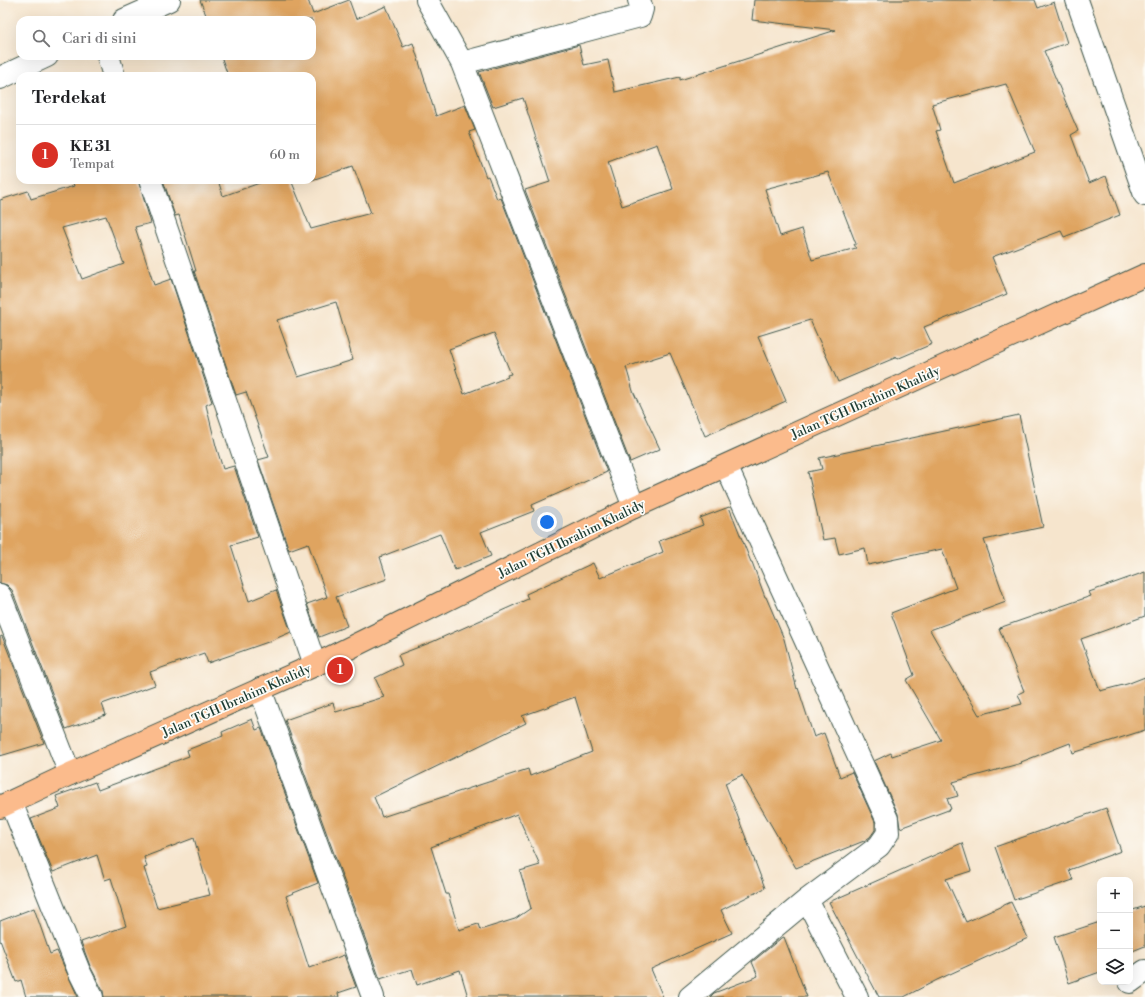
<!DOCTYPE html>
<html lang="id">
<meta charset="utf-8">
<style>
:root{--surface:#fff;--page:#f6f6f6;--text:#202124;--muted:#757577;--line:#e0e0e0;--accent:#d93025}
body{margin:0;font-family:"Libre Bodoni",serif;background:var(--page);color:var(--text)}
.controls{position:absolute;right:12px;bottom:12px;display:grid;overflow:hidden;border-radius:8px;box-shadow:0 4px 16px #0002}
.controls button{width:36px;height:36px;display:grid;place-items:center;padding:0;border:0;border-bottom:1px solid var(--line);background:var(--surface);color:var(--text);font:20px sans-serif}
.you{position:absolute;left:547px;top:522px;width:14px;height:14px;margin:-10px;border:3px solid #fff;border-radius:50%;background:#1a73e8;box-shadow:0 0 0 6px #1a73e833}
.badge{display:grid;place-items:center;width:26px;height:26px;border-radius:50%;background:var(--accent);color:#fff;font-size:13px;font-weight:700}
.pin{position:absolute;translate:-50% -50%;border:2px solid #fff;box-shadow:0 1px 4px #0006}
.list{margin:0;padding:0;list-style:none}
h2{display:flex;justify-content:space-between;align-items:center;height:52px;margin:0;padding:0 16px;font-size:17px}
h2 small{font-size:13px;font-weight:400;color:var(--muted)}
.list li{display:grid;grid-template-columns:26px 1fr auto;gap:12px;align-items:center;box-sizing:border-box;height:60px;padding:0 16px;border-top:1px solid var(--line)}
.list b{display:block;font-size:15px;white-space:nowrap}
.list p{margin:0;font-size:13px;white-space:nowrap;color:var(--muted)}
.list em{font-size:13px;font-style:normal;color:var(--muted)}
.icon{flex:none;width:22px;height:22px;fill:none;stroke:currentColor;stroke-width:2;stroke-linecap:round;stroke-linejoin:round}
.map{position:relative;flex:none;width:1145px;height:997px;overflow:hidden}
.search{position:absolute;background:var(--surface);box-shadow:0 4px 16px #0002;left:16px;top:16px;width:300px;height:44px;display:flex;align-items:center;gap:10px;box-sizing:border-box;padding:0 14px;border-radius:12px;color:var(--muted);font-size:15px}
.panel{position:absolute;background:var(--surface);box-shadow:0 4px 16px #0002;left:16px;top:72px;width:300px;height:112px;border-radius:12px}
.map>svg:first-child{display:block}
.building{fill:#dfa461;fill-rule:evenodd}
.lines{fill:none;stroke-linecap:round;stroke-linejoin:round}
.minor-casing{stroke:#3f564b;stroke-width:24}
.primary-casing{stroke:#3f564b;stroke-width:24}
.minor{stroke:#fff;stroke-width:22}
.primary{stroke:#fbbb8c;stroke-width:22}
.labels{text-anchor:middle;stroke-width:3.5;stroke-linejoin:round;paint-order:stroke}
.street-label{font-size:13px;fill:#1f3d34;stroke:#fdfcf7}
</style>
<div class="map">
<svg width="1145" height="997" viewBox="0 0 1145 997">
<rect width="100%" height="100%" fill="#fdfcf7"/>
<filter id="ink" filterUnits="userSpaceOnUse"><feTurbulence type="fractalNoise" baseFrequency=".025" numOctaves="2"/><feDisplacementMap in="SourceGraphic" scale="8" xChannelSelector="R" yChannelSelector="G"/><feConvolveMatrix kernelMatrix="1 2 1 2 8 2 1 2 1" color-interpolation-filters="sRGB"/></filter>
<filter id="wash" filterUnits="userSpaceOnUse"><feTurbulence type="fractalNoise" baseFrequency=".012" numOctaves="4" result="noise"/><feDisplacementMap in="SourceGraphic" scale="16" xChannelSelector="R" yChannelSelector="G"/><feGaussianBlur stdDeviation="0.9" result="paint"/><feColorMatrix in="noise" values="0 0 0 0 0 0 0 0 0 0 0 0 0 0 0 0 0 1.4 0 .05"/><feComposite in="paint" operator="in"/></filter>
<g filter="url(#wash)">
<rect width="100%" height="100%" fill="#f6e5cd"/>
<g id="blocks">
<path class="building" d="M200,0h108l5,14 36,-14 7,19 30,-13 17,41 10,-4 23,73 29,-11 10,25 -6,2 17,45 2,-1 9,23 4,-1 106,274 -75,33 2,6 -53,21 10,24 -36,14 -15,-36 -60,23 7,22 -51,18 11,29 -28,11 -12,-33 20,-7 -19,-54 -19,7 -31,-90 11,-3 -23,-65 -10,3 -42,-124h2l-17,-56 -4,1 -12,-36h55l5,16 45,-16h23l20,49 60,-16 -18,-47 -41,14v-104h-84l-7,-20h91v-36h-104zM336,302l17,58 -55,17 -21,-57zM494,333l17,41 -4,1 1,2 -44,17 -15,-45z
M754,0h281l3,8 16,-6 13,41 -23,8 34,80 -7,4 18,48 17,-7 14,39 -56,22 -3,-6 -69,26 15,37 -83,33 8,17 -35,15v-2l-59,25 -28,-62 -52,16 28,65 -81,35 -35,-83 -44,14 7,24 27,58 -30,13 -105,-272 25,-8 -27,-84 -30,9 -14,-35 100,-27 5,20 24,-5 7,32 65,-15v3l156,-50 -84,-10zM1006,84l29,68 -81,31 -18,-52 4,-1 -8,-26zM657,144l16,45 -51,17 -14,-44zM828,172l28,72h-2l2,4 -44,12 -10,-31 -22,7 -15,-47z
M72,180h66l13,43 -16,4 19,58 17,-6 41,123 -6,3 10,41 7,23 11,-3 24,71 -27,8 18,56 27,-11 15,42 -23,10 -60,21 -4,-10 -54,19 5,13 -53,19 4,11 -40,14 -54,-139 -5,-5 -7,-2v-383l28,-9 3,8 43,-13zM106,216l18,48 -42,15 -20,-51z
M1019,415l24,112 -59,13 22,62 -76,28 49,85 43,-11 -4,-10 6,-3 -25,-63 92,-32 -2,-4 56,-20v44l-64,23 19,52 27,-7 18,-7v53l-72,23 -3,-10 -49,19 1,1 -69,19 5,14 -11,3 4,10 -51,19 -2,-14 -24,-53 17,-8 1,3 49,-16 -35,-60 8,-5 -23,-62 65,-25 -14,-39 -74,16 -3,-17 -26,6 -4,-16 -12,2 -15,-68 14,-3 -3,-11z
M729,507l22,55h1l13,35h1l18,42 13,50 1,-1 16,49 10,-4 16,44 12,-5 23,50v8l-5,7 -6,4 -68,27 -54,-93 -17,8 40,105 -44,22 11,23 -81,36 12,28h-195l-8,-27 -43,15 -5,-16 -32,10 -95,-259 48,-17 3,9 48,-15 -9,-19 27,-13 -4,-10 34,-13 96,-43 -2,-5 67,-31 7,15 63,-26 -4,-11 44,-16 -3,-7zM575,697l17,55 -62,24 -2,-7 -146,48 -8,-20 152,-74 -4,-7zM517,814l23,51 -20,6 11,37 -16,11 -35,11 -2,-6 -19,6 -11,-36h-2l-15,-47z
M2,636l42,107 -44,13v-119z
M252,719l4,11 5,-2 57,155 -32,13 23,72 35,-13 12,32 -18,6 1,4h-235l-1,-6 -13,-25 -9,-24 45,-16 -15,-48 -6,2 -8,-25 -44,17 -22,-53 29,-11 -4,-12 39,-14 3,8 91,-34 -2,-6 36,-14 -1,-4zM194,838l16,57 -53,13 -13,-40 3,-1 -3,-10z
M1106,808l15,43 -52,19 4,10 -59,20 -19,-53z
M962,843l9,28 -25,8 20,43 45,-20 17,36 -91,42 -33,17h-25l-50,-95z
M1145,906v40l-15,6v-41z
M34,908l16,46 7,-3 21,46h-52l-5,-17 -5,2 -16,-42v-19z
M1100,922v50l-31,11 -15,-46z
M784,937l23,60h-97l4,-4 44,-17 -6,-14 28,-23z"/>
</g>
</g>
<g filter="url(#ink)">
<use href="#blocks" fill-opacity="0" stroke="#3f564b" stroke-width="1"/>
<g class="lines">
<g class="minor-casing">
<path id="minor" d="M427,0l35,63 172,444
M1077,0l68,195
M124,20l45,-20
M108,56l6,20
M462,63l178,-47 2,-7 -3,-9
M0,78l47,-22
M150,180l165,485
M0,595l70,179
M260,689l113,308
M11,802l68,169 13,26
M807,900l50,97
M1130,982l15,-11
M690,997l117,-97 72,-54 9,-13 -1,-14 -161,-353"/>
</g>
<g class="primary-casing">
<path id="primary" d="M0,807l70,-33 245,-109 319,-158 511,-232"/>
</g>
<use href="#minor" class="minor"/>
<use href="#primary" class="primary"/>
</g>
</g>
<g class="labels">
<g class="street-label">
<text transform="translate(865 402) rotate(-24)" y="5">Jalan TGH Ibrahim Khalidy</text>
<text transform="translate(571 538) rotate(-26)" y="5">Jalan TGH Ibrahim Khalidy</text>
<text transform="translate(236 700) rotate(-24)" y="5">Jalan TGH Ibrahim Khalidy</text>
</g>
</g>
</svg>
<div class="controls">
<button>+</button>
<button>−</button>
<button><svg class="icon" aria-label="layers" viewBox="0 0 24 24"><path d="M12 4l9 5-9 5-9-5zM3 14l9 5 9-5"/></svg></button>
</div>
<div class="you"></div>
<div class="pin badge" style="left:340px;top:670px">1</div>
<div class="search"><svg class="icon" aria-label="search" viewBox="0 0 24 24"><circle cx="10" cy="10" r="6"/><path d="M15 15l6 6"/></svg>Cari di sini</div>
<section class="panel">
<h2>Terdekat<small></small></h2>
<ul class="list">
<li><span class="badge">1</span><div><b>KE 31</b><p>Tempat</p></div><em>60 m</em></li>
</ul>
</section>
</div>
